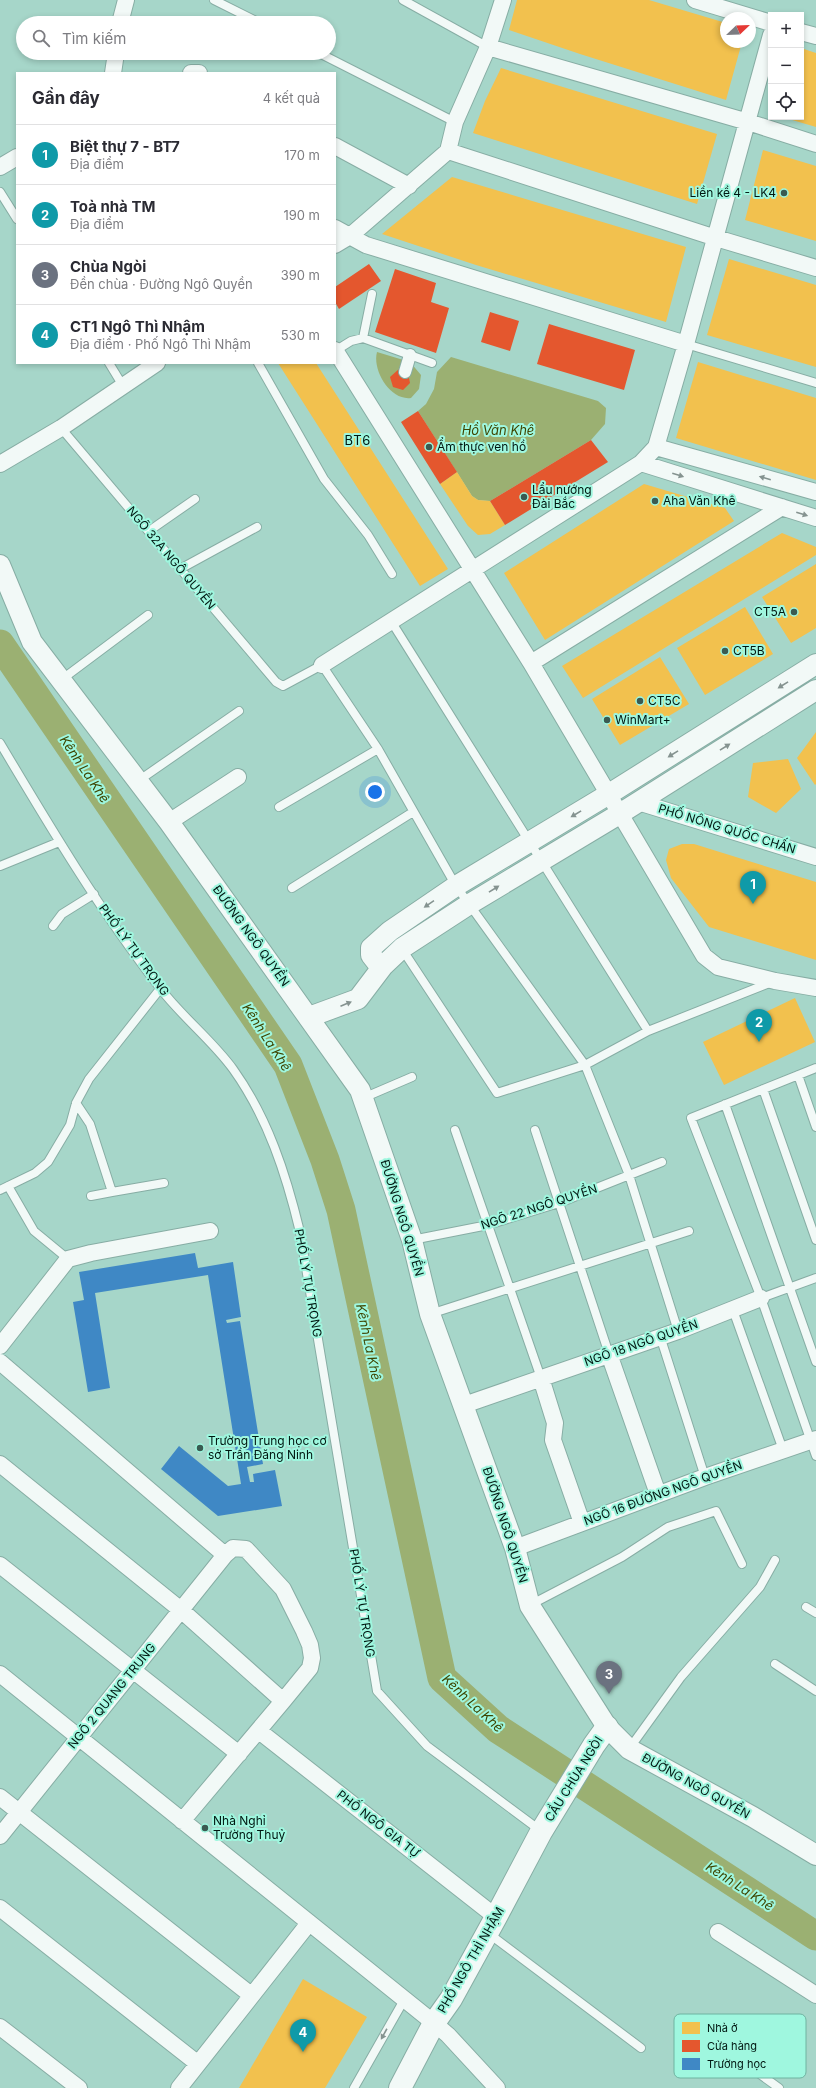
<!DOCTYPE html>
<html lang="vi">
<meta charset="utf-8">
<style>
:root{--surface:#fff;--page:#f2f2f3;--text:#2b2b33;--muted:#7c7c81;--line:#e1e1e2;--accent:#3a5a51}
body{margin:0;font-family:Inter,sans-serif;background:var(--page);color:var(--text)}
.controls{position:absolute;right:12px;top:12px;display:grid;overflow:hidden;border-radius:0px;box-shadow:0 2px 6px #0003}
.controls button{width:36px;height:36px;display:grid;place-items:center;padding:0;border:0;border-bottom:1px solid var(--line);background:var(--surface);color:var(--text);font:20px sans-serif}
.compass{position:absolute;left:720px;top:12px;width:36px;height:36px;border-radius:50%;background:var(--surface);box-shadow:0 2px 6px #0003;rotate:67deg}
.you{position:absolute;left:375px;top:792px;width:14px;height:14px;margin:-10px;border:3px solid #fff;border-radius:50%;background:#1a73e8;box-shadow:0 0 0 6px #1a73e833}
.badge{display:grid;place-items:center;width:26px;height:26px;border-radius:50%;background:var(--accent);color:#fff;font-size:13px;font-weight:700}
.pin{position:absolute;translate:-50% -33px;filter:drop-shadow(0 1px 2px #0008)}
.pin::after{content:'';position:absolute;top:21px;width:14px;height:12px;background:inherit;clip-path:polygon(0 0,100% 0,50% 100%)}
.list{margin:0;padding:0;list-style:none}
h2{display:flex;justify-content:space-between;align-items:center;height:52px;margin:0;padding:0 16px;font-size:17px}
h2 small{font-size:13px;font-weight:400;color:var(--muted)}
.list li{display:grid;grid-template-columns:26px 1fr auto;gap:12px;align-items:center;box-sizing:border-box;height:60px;padding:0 16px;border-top:1px solid var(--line)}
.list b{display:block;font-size:15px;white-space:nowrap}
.list p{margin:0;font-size:13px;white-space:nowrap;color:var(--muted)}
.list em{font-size:13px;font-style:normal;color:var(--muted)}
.icon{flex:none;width:22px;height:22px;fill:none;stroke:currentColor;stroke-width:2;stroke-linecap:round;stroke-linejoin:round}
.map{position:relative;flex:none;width:816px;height:2088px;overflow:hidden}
.search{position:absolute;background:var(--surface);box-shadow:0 2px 6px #0003;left:16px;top:16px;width:320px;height:44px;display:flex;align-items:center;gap:10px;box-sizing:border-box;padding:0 14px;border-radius:22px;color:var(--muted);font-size:15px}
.panel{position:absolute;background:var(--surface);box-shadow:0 2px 6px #0003;left:16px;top:72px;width:320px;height:292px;border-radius:0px}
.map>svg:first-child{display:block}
.water{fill:#9bb072}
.homes{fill:#f2c14e}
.shops{fill:#e4572e}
.schools{fill:#3f88c5}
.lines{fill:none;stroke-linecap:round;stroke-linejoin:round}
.river{stroke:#9bb072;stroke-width:29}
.service-casing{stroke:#87ada4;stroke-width:10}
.pedestrian-casing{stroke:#87ada4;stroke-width:14}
.minor-casing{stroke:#87ada4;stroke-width:18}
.tertiary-casing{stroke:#87ada4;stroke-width:22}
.secondary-casing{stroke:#87ada4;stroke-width:24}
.service{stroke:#f2f9f7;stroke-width:8}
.pedestrian{stroke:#f2f9f7;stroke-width:12}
.minor{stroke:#f2f9f7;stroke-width:16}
.tertiary{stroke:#f2f9f7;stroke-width:20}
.secondary{stroke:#f2f9f7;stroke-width:22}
.oneway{fill:#859390}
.poi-dot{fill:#3a5a51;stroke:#9ff7df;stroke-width:1.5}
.labels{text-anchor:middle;stroke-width:4;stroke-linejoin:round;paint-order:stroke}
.poi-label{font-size:12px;fill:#001711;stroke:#9ff7df;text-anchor:start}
.street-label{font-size:12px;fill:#001711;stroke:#9ff7df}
.water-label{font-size:13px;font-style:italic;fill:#3e4400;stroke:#9ff7df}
.neighbourhood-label{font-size:13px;letter-spacing:1px;fill:#001711;stroke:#9ff7df}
.key{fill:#9ff7df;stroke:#6fb4a1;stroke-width:1}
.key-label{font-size:11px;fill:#001711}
</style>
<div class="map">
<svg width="816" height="2088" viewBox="0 0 816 2088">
<rect width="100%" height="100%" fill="#a6d6c9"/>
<path class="water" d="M377,352l33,10 11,13 -2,14 -8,9c-21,3 -39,-28 -34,-46z
M451,357l147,44 8,7 -1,16 -14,16 -101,61 -12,-1 -6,-4 -54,-85 8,-7 8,-15 3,-17z"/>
<path class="homes" d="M517,0h132l77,23v19h16l-16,58 -146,-46 -71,-24z
M801,48l15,5v74l-34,-10h19z
M501,68l216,66 -20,70 -224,-71 12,-32z
M763,150l53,16v75l-71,-21z
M452,177l234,70 -20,75 -190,-57 -94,-31z
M729,259l87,26v82l-109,-32z
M698,362l118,36v82l-140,-42z
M278,363h38l132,206 -28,17z
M457,472l15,24 6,4 12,1 15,24 -15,9 -12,1 -10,-9 -28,-42z
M644,484l81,24 9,13 -189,119 -41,-67z
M782,533l34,14v8l-233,143 -21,-32z
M816,564v64l-25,15 -29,-46z
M745,607l28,47 -68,41 -28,-47z
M660,657l29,47 -69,41 -28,-46z
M816,732v52l-1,1 -18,-27z
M788,759l13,30 -25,24 -28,-16 5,-34z
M682,844h12l122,38v78l-107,-33 -38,-49 -5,-18 3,-11z
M795,998l20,44 -91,43 -21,-43z
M303,1979l64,38 -42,71h-86z"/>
<path class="shops" d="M369,264l12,17 -42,28 -4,-7v-15z
M395,269l41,14 -5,19 18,6 -13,45 -61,-21z
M490,312l29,9 -9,30 -29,-9z
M549,324l86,26 -11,40 -87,-26z
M399,369l9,4 2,10 -7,7 -10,-3 -3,-10z
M418,411l39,61 -17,12 -39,-62z
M591,440l17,22 -103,63 -15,-24z"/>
<path class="schools" d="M195,1253l3,15 35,-6 8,55 -15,3 1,3 13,-2 23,143 -16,3 3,15h4l-1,-8 22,-4 7,36 -64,10 -57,-47 18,-23 49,40 13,-2 -33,-209 -113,18 15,95 -22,4 -15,-90 11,-2 -5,-28z"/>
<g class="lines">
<path class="river" d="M0,644l288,421 37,95 16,50 101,468 56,51 318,207"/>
<g class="service-casing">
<path id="service" d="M214,0l46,23
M403,0l85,47
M319,53l136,69
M0,192l17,27
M363,338l9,-44
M686,344l130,39
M335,351l16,-10 12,-3 69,25
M109,363l14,23
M258,363l66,116 44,56 24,39
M61,428l215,254 7,4 39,-21 56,84 78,137 129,179 44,110 49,156
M149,531l46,-32
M180,569l77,-42
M391,621l257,410
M61,680l87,-65
M0,743c50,84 100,168 160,245 22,29 52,52 73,81 35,49 53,105 67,163l77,459 50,55 114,85
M138,781l101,-70
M279,807l99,-58
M0,866l59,-24
M292,888l121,-76
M53,926l9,-12 32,-20
M402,949l95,144 88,-28 63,-34 124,-49
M816,1068l-125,50 70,180 55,158
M798,1075l18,52
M763,1089l53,151
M363,1098l49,-21
M76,1103l14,21 22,68 52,-9
M725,1104l91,258
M455,1130l86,248
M535,1130l74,224
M8,1186l26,45 34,28
M0,1190l35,-17 13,-11 22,-37 6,-22 13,-24 71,-90
M91,1196l21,-4
M412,1240l76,-15 71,-22 103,-41
M761,1298l55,-20
M733,1310l50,140
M430,1314l259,-83
M660,1336l45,141
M530,1605l92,-48 46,-30 48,-16 26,53
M806,1607l10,6
M775,1664l41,27
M629,1749l52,-72 79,-90 15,-27
M488,1933l153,115
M721,2046l58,42
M354,2088l50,-88"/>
</g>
<g class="pedestrian-casing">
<path id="pedestrian" d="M405,372l5,-17"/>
</g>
<g class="minor-casing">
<path id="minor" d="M695,0l76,23
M120,23l6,-23
M801,32l15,4
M488,47l260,75 68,22
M113,73l3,-20
M191,73h8
M335,146l74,40
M448,151l268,87 100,30
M0,167l17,-10
M335,228l31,17 320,99
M335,245l15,-9 98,-85 7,-29 33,-75 15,-47
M335,350l196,313 173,293 14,11 57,14 41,7
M656,447l160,45
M641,463l175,55
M0,464l61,-36 96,-65
M531,663l251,-156
M322,665l319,-202 15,-16 30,-103 85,-309
M638,802l178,55
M169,822l69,-45
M0,1346l68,-87 23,-6 119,-22
M609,1354l49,140
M0,1362l225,193
M541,1378l14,45 -2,17 29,83
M464,1405l214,-74 83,-33
M0,1464l181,146 102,91
M515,1548l190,-71 111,-38
M0,1565l239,189
M0,1674l434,349 14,12 49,53
M259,1731l237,186
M0,1797l251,198
M0,1836l225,-281 8,-7 13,1 37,40 21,42 6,14 2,13 -2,10 -27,33 -101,120
M0,1908l197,155
M718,1932l98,63
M0,2027l79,61
M179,2088l130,-165"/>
</g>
<g class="tertiary-casing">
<path id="tertiary" d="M0,565l32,77 137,180 191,268 52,150 18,74 85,234 15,58 77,121 22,22 124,68 63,38
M816,664l-207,130 -153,92 -66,45 -19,17v7l7,9 5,2 19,-18 66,-43 153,-92 195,-123
M309,1017l49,-18 25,-33"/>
</g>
<g class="secondary-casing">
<path id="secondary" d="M400,2088l34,-65 17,-24 45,-82 45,-85 53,-87 13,-18"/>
</g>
<use href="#service" class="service"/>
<use href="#pedestrian" class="pedestrian"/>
<use href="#minor" class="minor"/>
<use href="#tertiary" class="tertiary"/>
<use href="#secondary" class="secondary"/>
</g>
<defs><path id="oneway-solid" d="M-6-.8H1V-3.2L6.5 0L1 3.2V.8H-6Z"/></defs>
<g class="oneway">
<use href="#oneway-solid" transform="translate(678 475) rotate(17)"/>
<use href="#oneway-solid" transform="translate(765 478) rotate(-164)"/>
<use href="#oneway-solid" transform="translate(802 514) rotate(17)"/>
<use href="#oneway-solid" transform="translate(783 685) rotate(148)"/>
<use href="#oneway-solid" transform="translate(725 747) rotate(-32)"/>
<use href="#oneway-solid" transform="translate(673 754) rotate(148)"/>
<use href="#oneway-solid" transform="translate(576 814) rotate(149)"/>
<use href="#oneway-solid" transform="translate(494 889) rotate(-32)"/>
<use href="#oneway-solid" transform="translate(429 904) rotate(146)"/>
<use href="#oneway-solid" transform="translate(346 1004) rotate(-23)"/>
<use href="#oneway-solid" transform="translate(384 2034) rotate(119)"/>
</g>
<g class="poi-dot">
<circle cx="784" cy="193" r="4"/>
<circle cx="429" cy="447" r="4"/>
<circle cx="524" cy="497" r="4"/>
<circle cx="655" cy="501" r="4"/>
<circle cx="794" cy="612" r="4"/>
<circle cx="725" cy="651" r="4"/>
<circle cx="640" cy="701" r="4"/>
<circle cx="607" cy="720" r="4"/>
<circle cx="200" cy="1448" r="4"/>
<circle cx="205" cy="1828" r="4"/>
</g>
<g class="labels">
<g class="poi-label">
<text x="776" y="197" text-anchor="end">Liền kề 4 - LK4</text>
<text x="437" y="451">Ẩm thực ven hồ</text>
<text x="532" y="494">Lẩu nướng<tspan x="532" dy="14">Đài Bắc</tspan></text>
<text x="663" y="505">Aha Văn Khê</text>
<text x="786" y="616" text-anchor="end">CT5A</text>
<text x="733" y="655">CT5B</text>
<text x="648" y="705">CT5C</text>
<text x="615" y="724">WinMart+</text>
<text x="208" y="1445">Trường Trung học cơ<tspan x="208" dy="14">sở Trần Đăng Ninh</tspan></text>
<text x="213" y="1825">Nhà Nghỉ<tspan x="213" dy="14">Trường Thuỷ</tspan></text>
</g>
<g class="street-label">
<text transform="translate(171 558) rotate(50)" y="4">NGÕ 32A NGÔ QUYỀN</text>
<text transform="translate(727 829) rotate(17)" y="4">PHỐ NÔNG QUỐC CHẤN</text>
<text transform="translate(251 936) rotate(54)" y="4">ĐƯỜNG NGÔ QUYỀN</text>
<text transform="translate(134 950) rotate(54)" y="4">PHỐ LÝ TỰ TRỌNG</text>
<text transform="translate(539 1207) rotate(-18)" y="4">NGÕ 22 NGÔ QUYỀN</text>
<text transform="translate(402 1218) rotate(73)" y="4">ĐƯỜNG NGÔ QUYỀN</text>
<text transform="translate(308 1283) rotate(80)" y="4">PHỐ LÝ TỰ TRỌNG</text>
<text transform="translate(641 1343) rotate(-19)" y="4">NGÕ 18 NGÔ QUYỀN</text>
<text transform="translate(663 1493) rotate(-20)" y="4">NGÕ 16 ĐƯỜNG NGÔ QUYỀN</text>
<text transform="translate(505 1525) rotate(72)" y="4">ĐƯỜNG NGÔ QUYỀN</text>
<text transform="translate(362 1603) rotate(81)" y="4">PHỐ LÝ TỰ TRỌNG</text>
<text transform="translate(112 1696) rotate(-51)" y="4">NGÕ 2 QUANG TRUNG</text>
<text transform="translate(574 1779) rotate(-58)" y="4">CẦU CHÙA NGÒI</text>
<text transform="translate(696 1786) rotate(29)" y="4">ĐƯỜNG NGÔ QUYỀN</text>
<text transform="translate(378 1824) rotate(38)" y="4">PHỐ NGÔ GIA TỰ</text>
<text transform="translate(471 1960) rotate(-60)" y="4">PHỐ NGÔ THÌ NHẬM</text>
</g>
<g class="water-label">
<text x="498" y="435">Hồ Văn Khê</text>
<text transform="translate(85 769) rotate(56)" y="5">Kênh La Khê</text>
<text transform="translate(267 1037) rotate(57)" y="5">Kênh La Khê</text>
<text transform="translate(369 1342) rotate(78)" y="5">Kênh La Khê</text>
<text transform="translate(473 1703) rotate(43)" y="5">Kênh La Khê</text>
<text transform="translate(740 1886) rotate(33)" y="5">Kênh La Khê</text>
</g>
<g class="neighbourhood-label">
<text x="358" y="445">BT6</text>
</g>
</g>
<rect x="674" y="2014" width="132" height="64" rx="6" class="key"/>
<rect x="682" y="2022" width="18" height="12" fill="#f2c14e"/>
<rect x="682" y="2040" width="18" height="12" fill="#e4572e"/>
<rect x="682" y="2058" width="18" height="12" fill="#3f88c5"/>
<g class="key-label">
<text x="707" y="2032">Nhà ở</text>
<text x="707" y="2050">Cửa hàng</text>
<text x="707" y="2068">Trường học</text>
</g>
</svg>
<div class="controls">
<button>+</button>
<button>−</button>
<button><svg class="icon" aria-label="locate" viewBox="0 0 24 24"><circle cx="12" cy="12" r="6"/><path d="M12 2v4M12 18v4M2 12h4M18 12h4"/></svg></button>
</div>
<svg class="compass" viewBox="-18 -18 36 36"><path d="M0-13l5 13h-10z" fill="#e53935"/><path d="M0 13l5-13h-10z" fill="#7c7c81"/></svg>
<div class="you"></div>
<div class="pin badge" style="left:753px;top:904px;background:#0f9aa8">1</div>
<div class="pin badge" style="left:759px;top:1042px;background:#0f9aa8">2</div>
<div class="pin badge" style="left:609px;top:1694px;background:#6b7280">3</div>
<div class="pin badge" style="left:303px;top:2052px;background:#0f9aa8">4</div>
<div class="search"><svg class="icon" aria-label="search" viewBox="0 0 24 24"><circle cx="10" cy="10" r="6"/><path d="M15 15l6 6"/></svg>Tìm kiếm</div>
<section class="panel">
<h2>Gần đây<small>4 kết quả</small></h2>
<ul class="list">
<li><span class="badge" style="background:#0f9aa8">1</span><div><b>Biệt thự 7 - BT7</b><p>Địa điểm</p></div><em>170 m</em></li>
<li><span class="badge" style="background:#0f9aa8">2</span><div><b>Toà nhà TM</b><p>Địa điểm</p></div><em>190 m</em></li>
<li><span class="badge" style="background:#6b7280">3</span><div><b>Chùa Ngòi</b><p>Đền chùa · Đường Ngô Quyền</p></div><em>390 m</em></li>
<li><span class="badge" style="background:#0f9aa8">4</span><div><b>CT1 Ngô Thì Nhậm</b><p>Địa điểm · Phố Ngô Thì Nhậm</p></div><em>530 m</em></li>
</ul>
</section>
</div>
